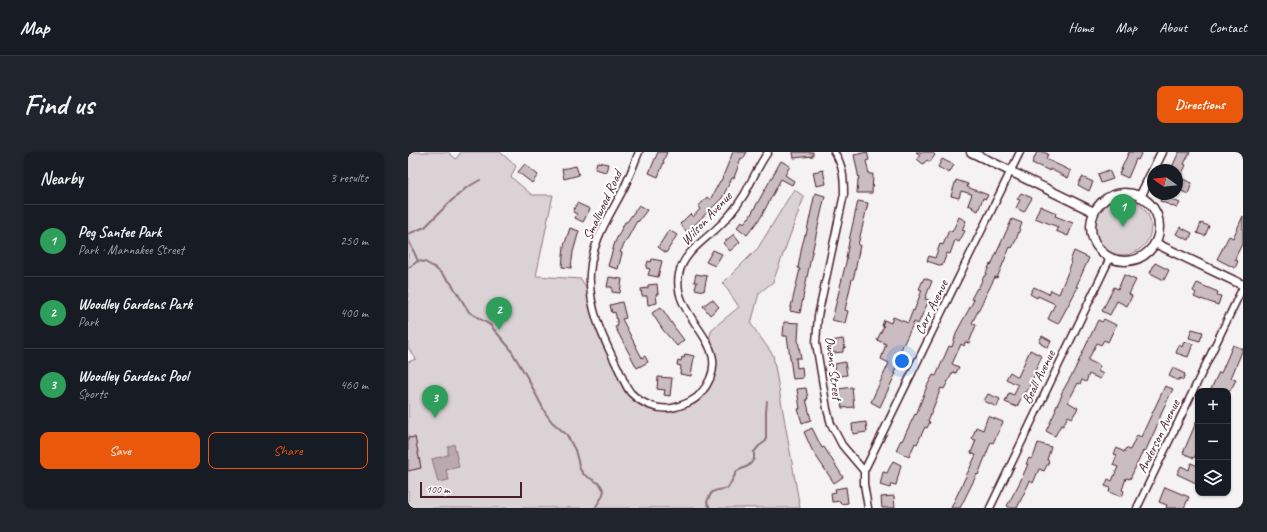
<!DOCTYPE html>
<meta charset="utf-8">
<style>
:root{--surface:#171b24;--page:#20242c;--text:#f1f3f6;--muted:#9ea1a6;--line:#363941;--accent:#ea580c}
body{margin:0;font-family:Caveat,sans-serif;background:var(--page);color:var(--text)}
.controls{position:absolute;right:12px;bottom:12px;display:grid;overflow:hidden;border-radius:8px;box-shadow:0 1px 3px #0004}
.controls button{width:36px;height:36px;display:grid;place-items:center;padding:0;border:0;border-bottom:1px solid var(--line);background:var(--surface);color:var(--text);font:20px sans-serif}
.compass{position:absolute;left:739px;top:12px;width:36px;height:36px;border-radius:50%;background:var(--surface);box-shadow:0 1px 3px #0004;rotate:285deg}
.scale{position:absolute;left:12px;bottom:10px;width:102px;box-sizing:border-box;padding-left:4px;border:2px solid #4a1f2b;border-top:0;font-size:11px;line-height:14px;white-space:nowrap;color:#4a1f2b;-webkit-text-stroke:3px #fff;paint-order:stroke}
.you{position:absolute;left:494px;top:209px;width:14px;height:14px;margin:-10px;border:3px solid #fff;border-radius:50%;background:#1a73e8;box-shadow:0 0 0 6px #1a73e833}
.badge{display:grid;place-items:center;width:26px;height:26px;border-radius:50%;background:var(--accent);color:#fff;font-size:13px;font-weight:700}
.pin{position:absolute;translate:-50% -33px;filter:drop-shadow(0 1px 2px #0008)}
.pin::after{content:'';position:absolute;top:21px;width:14px;height:12px;background:inherit;clip-path:polygon(0 0,100% 0,50% 100%)}
.list{margin:0;padding:0;list-style:none}
h2{display:flex;justify-content:space-between;align-items:center;height:52px;margin:0;padding:0 16px;font-size:17px}
h2 small{font-size:13px;font-weight:400;color:var(--muted)}
.list li{display:grid;grid-template-columns:26px 1fr auto;gap:12px;align-items:center;box-sizing:border-box;height:72px;padding:0 16px;border-top:1px solid var(--line)}
.list b{display:block;font-size:15px;white-space:nowrap}
.list p{margin:0;font-size:13px;white-space:nowrap;color:var(--muted)}
.list em{font-size:13px;font-style:normal;color:var(--muted)}
.actions{display:flex;gap:8px;padding:12px 16px}
.actions a{flex:1;padding:9px 0;border:1px solid var(--accent);border-radius:8px;text-align:center;font-size:14px;color:var(--accent)}
.actions .main{background:var(--accent);color:#fff}
.icon{flex:none;width:22px;height:22px;fill:none;stroke:currentColor;stroke-width:2;stroke-linecap:round;stroke-linejoin:round}
.map{position:relative;flex:none;width:835px;height:356px;overflow:hidden;border-radius:8px}
header{display:flex;align-items:center;gap:24px;box-sizing:border-box;height:56px;padding:0 20px;background:var(--surface);border-bottom:1px solid var(--line)}
header strong{font-size:19px}
nav{display:flex;gap:22px;margin-inline-start:auto;font-size:14px}
.intro{display:flex;align-items:center;justify-content:space-between;box-sizing:border-box;height:96px;padding:0 24px}
h1{margin:0;font-size:28px}
.button{padding:10px 18px;border-radius:8px;background:var(--accent);color:#fff;font-size:14px;font-weight:700}
main{display:flex;gap:24px;padding:0 24px}
aside{flex:1;background:var(--surface);border-radius:8px;box-shadow:0 1px 3px #0004}
.map>svg:first-child{display:block}
.green{fill:#dbd2d5;stroke:#927880}
.water{fill:#baa9ae;stroke:#8d727a}
.lines{fill:none;stroke-linecap:round;stroke-linejoin:round}
.stream{stroke:#8d727a;stroke-width:2}
.building{fill:#cabdc1;stroke:#4a1f2b}
.street-casing{stroke:#4a1f2b;stroke-width:9}
.secondary-casing{stroke:#4a1f2b;stroke-width:11}
.street{stroke:#fff;stroke-width:6}
.secondary{stroke:#fff;stroke-width:8}
.labels{text-anchor:middle;stroke-width:4;stroke-linejoin:round;paint-order:stroke}
.street-label{font-size:14px;fill:#4a1f2b;stroke:#fff}
</style>
<header>
<strong>Map</strong>
<nav><a>Home</a><a>Map</a><a>About</a><a>Contact</a></nav>
</header>
<div class="intro"><h1>Find us</h1><a class="button">Directions</a></div>
<main>
<aside>
<h2>Nearby<small>3 results</small></h2>
<ul class="list">
<li><span class="badge" style="background:#2e9e5b">1</span><div><b>Peg Santee Park</b><p>Park · Mannakee Street</p></div><em>250 m</em></li>
<li><span class="badge" style="background:#2e9e5b">2</span><div><b>Woodley Gardens Park</b><p>Park</p></div><em>400 m</em></li>
<li><span class="badge" style="background:#2e9e5b">3</span><div><b>Woodley Gardens Pool</b><p>Sports</p></div><em>460 m</em></li>
</ul>
<div class="actions"><a class="main">Save</a><a>Share</a></div>
</aside>
<div class="map">
<svg width="835" height="356" viewBox="0 0 835 356">
<rect width="100%" height="100%" fill="#f4f2f2"/>
<filter id="ink" filterUnits="userSpaceOnUse"><feTurbulence type="fractalNoise" baseFrequency=".025" numOctaves="2"/><feDisplacementMap in="SourceGraphic" scale="8" xChannelSelector="R" yChannelSelector="G"/><feConvolveMatrix kernelMatrix="1 2 1 2 8 2 1 2 1" color-interpolation-filters="sRGB"/></filter>
<g filter="url(#ink)">
<path class="green" d="M0,0h40l8,7 5,-7h39l16,14 -5,11 21,18h21l-17,81 45,3 9,15 5,22 35,75 24,16 33,-3 22,-22 4,-23 -5,-17 4,-13 27,-22 -16,-24 35,-35 36,-59 10,8 -31,85 -14,11 -8,31 22,31 27,153h-392v-146l8,-3 -8,-11z
M687 75a28 28 0 1 1 56 0a28 28 0 1 1-56 0Z"/>
<path class="water" d="M46,292l5,23 -13,3 3,10 -11,2 -6,-23 16,-4v-8z"/>
<g class="lines">
<path class="stream" d="M0,82l17,-7 25,-25 16,-14 14,-8
M0,87l10,22
M0,116l10,-7 7,1 9,5 7,6 10,10 18,29 21,13 19,22 18,30 19,37 6,8 15,13 8,15 5,19 3,5 17,10 4,7 -2,6 -7,11
M302,356l-3,-6c6,-16 9,-10 21,-14l9,-17 11,-5 3,-3 3,-4v-7l5,-6 7,-5v-29l1,-11"/>
</g>
<path class="building" d="M250,0h9l-4,10h1l-6,15 -9,-4z
M325,0h14l-4,7 -2,-1 -7,20h-2l-10,20 -35,34 -7,-8 10,-10 3,3 7,-8 -2,-2 9,-10 3,3 10,-19h1z
M385,0h20v4l-19,2z
M459,0l2,8 -3,1 3,13h4l-1,19h-15l1,-14h1l-5,-24z
M508,0h16l3,3 -5,7 -3,-2 -4,4 -6,-5 3,-4z
M629,0h6l5,2 -2,5 25,12 -3,7 -18,-9v2l-18,-8z
M721,0h13l-4,8 -2,-1 -8,19 -9,-4z
M771,0h11l-6,12 2,1 -6,13 12,5 -4,11 -11,-5v-20l-5,-2z
M534,7l12,6 -5,8 -11,-6z
M373,9l9,5 -5,9 9,6 -2,4 -11,-6 -20,38 -14,18 -10,-8 5,-6 2,2 4,-5h1z
M189,10l11,2 -2,8 -11,-3z
M117,12l13,11 -6,8 -14,-11z
M168,14l3,9 -15,4 -2,-10z
M415,18l3,14 -10,2 -3,-14z
M701,18l4,9 -12,4 -3,-9z
M674,25l11,5 -4,9 -11,-6z
M548,28l12,4 -1,3 21,8 -2,4 -3,-1 -5,13 -6,-3 1,-1 -5,-2 4,-11 -11,-3 -2,7 -8,-2z
M407,41l10,3 -14,61 -11,56 -10,-2 10,-42 -2,-1 4,-22 3,-11h1z
M613,41l11,5 -8,14 -8,-4 4,-8 -3,-1z
M759,42h9l-3,6 7,3 -3,5 -17,-7 2,-5 3,2z
M450,49l10,2 -10,42h2l-5,27 -2,7h-1l-7,31 3,1 -3,12 -13,-3 15,-62h-1l4,-22z
M169,51l13,6 -7,13 -8,-4 2,-4 -4,-2z
M231,53l8,5 -9,12 -1,-1 -17,31 2,1 -4,16 -10,-3 7,-24 10,-20h2z
M632,54l16,7 -1,3 18,7 -5,13 -12,-5 2,-4 -23,-9z
M835,64v26l-7,14 -1,4 3,1 -3,7 -18,-9 12,-23 4,2z
M551,65l7,4 -4,9 3,1 -6,11 -4,-2 -5,14 -3,-1 -5,13 -15,-5 2,-5 6,2 5,-14 3,1 6,-15 3,2z
M604,67l10,4 -6,17 -4,8 -2,-1 -13,31 -2,-1 -23,46 4,2 -7,18 -4,-1 -1,4 -3,-2 -9,20 7,3 -3,6 -3,-1 -9,17 -3,-1 -13,33 2,1 -3,6 -2,-1 -8,17 -2,-1 -6,14 -13,-7 5,-10 1,1 13,-27 1,1 11,-29 6,-11 3,1 13,-30 3,1 5,-16 17,-31 -3,-1 6,-11 1,1 6,-13h1l5,-12 1,1z
M793,71l8,3 -4,10 -8,-3z
M772,75l12,6 -3,7 -13,-6z
M162,76l9,3 -6,21 -2,16 -9,-1 2,-21z
M261,78l8,5 -11,18 -8,-6z
M326,82l6,8 -10,9 -7,-8z
M305,98l9,4 -7,12 -9,-4z
M666,99l15,7 -13,29h2l-20,37 -10,-5 7,-15 -17,-8 -1,2 -7,-4 4,-7 15,7 2,-4 8,4 13,-32 -2,-1z
M244,107l10,2 -4,16 -10,-2 2,-6 -4,-1 2,-7 3,1z
M747,111l14,7 -5,10 -14,-7z
M288,122l11,2 -3,15 -9,-2 2,-7h-3z
M716,123l12,5 -7,14 3,2 -5,10 -10,-5 -7,14 -8,-4 12,-24 4,2z
M201,125l13,2 -2,14 -8,-1v-5h-5z
M516,126l8,3 -7,18 4,1 -11,24 -4,-2 -15,32 2,1 -7,18h2l-16,34 -9,-5 18,-39 -8,-4 5,-15 -9,-4 7,-14h-2l2,-6 7,3 2,-6 15,6 5,-13 1,1 8,-21 -3,-1z
M789,131l21,9 -1,3 4,1 -3,9 -17,-6v1l-7,-3 2,-4 -3,-2z
M249,132l1,10h-2l1,9 -9,2 -1,-9h-5l-1,-7 7,-1v-3z
M303,148h2l6,7 -9,8 -7,-9z
M214,150l4,16 -4,1 20,39 3,-2 3,6 -11,6 -22,-41 3,-1 -3,-14 -3,1 -2,-8z
M253,155l14,21 9,12 -7,6 -14,-16 -11,-17z
M696,167l12,6 -8,17 -4,-2 -3,5 -4,-2 -9,17 12,6 -2,5 5,3 -3,5 -11,-5 -3,8 -4,-2 -2,4 -2,-1 -10,19 10,6 -6,10 -4,-2 -5,10 -2,-1 -6,11 -9,-5 10,-21 -1,-1 7,-14 -1,-1 13,-23 24,-51 4,2z
M376,170l15,1 -1,17 3,18h-5l1,10 5,-1 1,11 -10,1 -6,-43h-4z
M784,177l11,3 -3,9 -11,-3z
M634,184l9,5 -3,7 -7,-4v-1l-2,-1z
M435,187l2,9h-2v4l-10,1 -2,-12z
M776,189l9,3 -5,13 -12,-4 3,-8 3,2z
M825,193l10,4 -12,29 5,2 -6,11h-20l9,-19 2,1z
M622,198l12,6 -7,15 1,1 -10,21 -2,-1 -7,15 -12,-5 4,-9 5,2 4,-10 -12,-6 4,-7 8,5z
M277,202l9,2 -3,20 -11,-2 1,-8 -4,-1 1,-5 3,1 1,-4 2,1z
M437,210l2,13 -7,1 -1,-2h-3l-1,-10z
M765,216l12,6 -2,6 -3,-2 -1,2h-2l-8,-4z
M250,225l14,1 -2,18 -6,-1 1,-5 -8,-1z
M757,234l8,3 -10,20 -7,19 -11,24 -2,-1 -13,28 -4,-1 -4,12 2,1 -2,6 -13,-5 1,-4 -5,-2 3,-7 4,2 6,-14 -5,-2 4,-10 -3,-1 3,-6 7,4 2,-4 4,2 7,-15 4,2z
M444,235l2,20 -12,1 -3,-19z
M398,236l2,11h-2l5,21 -9,3 -4,-14h2l-3,-20z
M580,242l12,5 -3,8 -13,-6z
M580,264l15,6 -10,21 -2,-1 -13,33 -1,-1 -17,34h-9l25,-53 -5,-2 5,-13 -4,-1 4,-12 7,3z
M790,266v21l-3,7 3,2v2l-4,8 -11,-5z
M458,270l1,10 -14,2 -1,-10z
M404,276l10,20 2,-1 19,30 -9,6 -22,-33 -8,-18z
M7,285l6,31 -13,3v-33z
M630,291l13,4 -4,13 2,1 -5,10 -5,-2 -6,14 -3,-2 -13,27h-7l-3,-2 13,-24 8,-18h-2l3,-6 2,1 3,-4z
M485,309l8,4 -5,20 -5,-1 -1,4 -10,-3 3,-13 4,1z
M783,311l7,3v18l-21,-10 4,-8 8,4z
M438,335l2,16 -7,1 -1,-3 -8,1 -1,-9 5,-1 -1,-3z
M757,335l24,10 -5,11h-18l1,-3 -8,-3z
M486,344l1,12h-13l-1,-11z"/>
<g class="lines">
<g class="street-casing">
<path id="street" d="M231,0c-5,12 -10,26 -16,38 -14,27 -31,51 -33,83 -2,35 13,65 28,95 4,8 7,18 13,25 11,11 29,19 45,14 9,-3 19,-6 25,-14 40,-48 -31,-72 -22,-119 4,-20 23,-32 37,-45 10,-9 20,-21 28,-34 8,-14 14,-29 24,-43
M426,0c9,12 10,27 10,42l-26,122 -2,27 11,66 4,15 11,21 22,26v13l4,24
M456,319l156,-319
M582,356l120,-250
M729,356l106,-221"/>
</g>
<g class="secondary-casing">
<path id="secondary" d="M563,0l123,60
M683 75a34 34 0 1 1 68 0a34 34 0 1 1-68 0Z
M732,45l22,-45
M747,91l88,42"/>
</g>
<use href="#street" class="street"/>
<use href="#secondary" class="secondary"/>
</g>
</g>
<g class="labels">
<g class="street-label">
<text transform="translate(194 53) rotate(-65)" y="5">Smallwood Road</text>
<text transform="translate(298 66) rotate(-47)" y="5">Wilson Avenue</text>
<text transform="translate(523 155) rotate(-64)" y="5">Carr Avenue</text>
<text transform="translate(426 216) rotate(83)" y="5">Owens Street</text>
<text transform="translate(630 225) rotate(-64)" y="5">Beall Avenue</text>
<text transform="translate(750 284) rotate(-64)" y="5">Anderson Avenue</text>
</g>
</g>
</svg>
<div class="controls">
<button>+</button>
<button>−</button>
<button><svg class="icon" aria-label="layers" viewBox="0 0 24 24"><path d="M12 4l9 5-9 5-9-5zM3 14l9 5 9-5"/></svg></button>
</div>
<svg class="compass" viewBox="-18 -18 36 36"><path d="M0-13l5 13h-10z" fill="#e53935"/><path d="M0 13l5-13h-10z" fill="#9ea1a6"/></svg>
<div class="scale">100 m</div>
<div class="you"></div>
<div class="pin badge" style="left:715px;top:75px;background:#2e9e5b">1</div>
<div class="pin badge" style="left:91px;top:178px;background:#2e9e5b">2</div>
<div class="pin badge" style="left:27px;top:266px;background:#2e9e5b">3</div>
</div>
</main>
